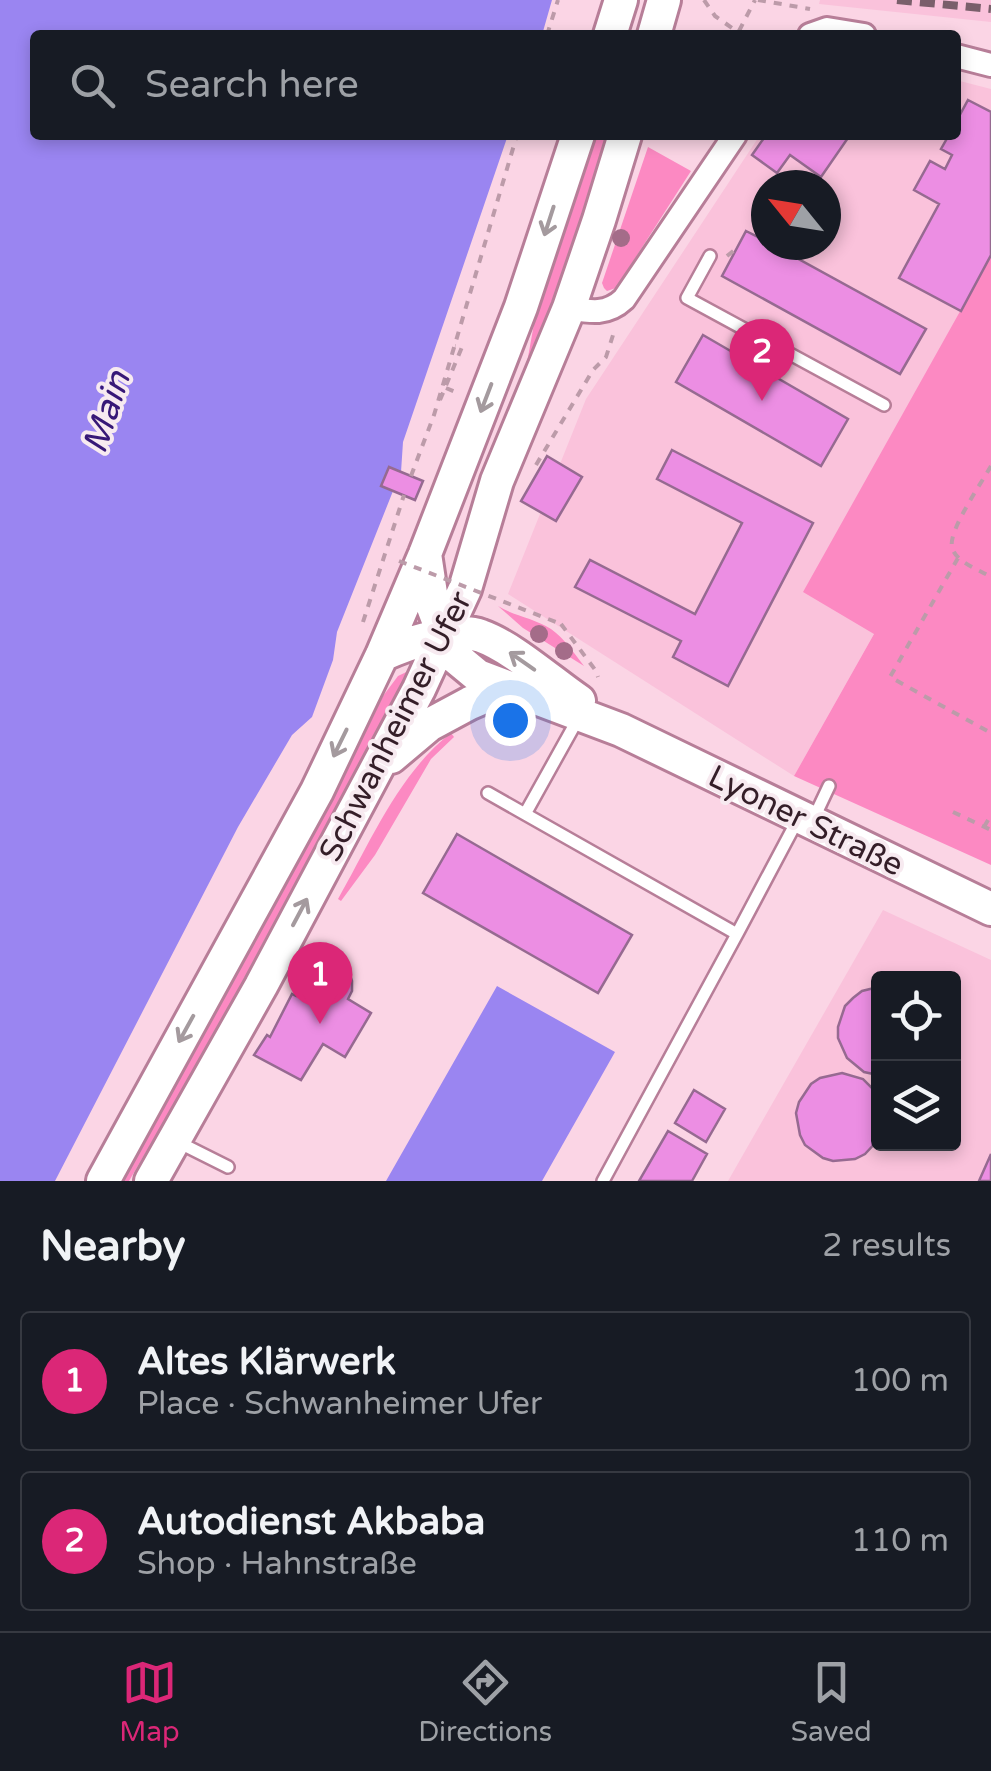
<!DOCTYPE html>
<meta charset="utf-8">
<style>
:root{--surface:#171b24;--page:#20242c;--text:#f1f3f6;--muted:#9ea1a6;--line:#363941;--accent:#db2777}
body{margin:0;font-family:"Varela Round",sans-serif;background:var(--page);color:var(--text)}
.controls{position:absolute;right:30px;bottom:30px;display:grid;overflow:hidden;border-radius:10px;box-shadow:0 5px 15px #0003}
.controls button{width:90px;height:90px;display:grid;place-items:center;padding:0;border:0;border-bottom:2px solid var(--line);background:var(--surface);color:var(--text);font:50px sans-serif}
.compass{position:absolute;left:751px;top:170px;width:90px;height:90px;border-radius:50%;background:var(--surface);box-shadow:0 5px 15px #0003;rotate:300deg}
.you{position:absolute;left:510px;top:720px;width:35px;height:35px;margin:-25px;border:8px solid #fff;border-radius:50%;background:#1a73e8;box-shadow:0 0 0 15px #1a73e833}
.badge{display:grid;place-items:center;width:65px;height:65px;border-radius:50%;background:var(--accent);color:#fff;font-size:32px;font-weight:700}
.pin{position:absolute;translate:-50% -82px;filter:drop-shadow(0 2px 5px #0008)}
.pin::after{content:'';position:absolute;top:52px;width:35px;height:30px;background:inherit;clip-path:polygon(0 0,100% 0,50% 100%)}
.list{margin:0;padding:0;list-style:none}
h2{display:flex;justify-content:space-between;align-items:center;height:130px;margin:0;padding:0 40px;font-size:42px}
h2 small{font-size:32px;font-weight:400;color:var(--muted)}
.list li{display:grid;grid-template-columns:65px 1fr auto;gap:30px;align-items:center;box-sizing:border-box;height:140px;margin:0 20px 20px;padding:0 20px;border:2px solid var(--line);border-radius:10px}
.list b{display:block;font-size:38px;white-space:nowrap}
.list p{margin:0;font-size:32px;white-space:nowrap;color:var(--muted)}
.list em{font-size:32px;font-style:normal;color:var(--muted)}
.icon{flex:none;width:55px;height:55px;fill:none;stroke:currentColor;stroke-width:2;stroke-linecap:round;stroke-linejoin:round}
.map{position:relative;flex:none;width:991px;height:1181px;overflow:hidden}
.search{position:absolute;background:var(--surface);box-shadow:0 5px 15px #0003;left:30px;right:30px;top:30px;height:110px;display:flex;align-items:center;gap:25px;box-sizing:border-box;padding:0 35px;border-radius:10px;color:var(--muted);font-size:38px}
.sheet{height:450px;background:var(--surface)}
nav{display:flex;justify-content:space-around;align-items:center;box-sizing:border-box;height:140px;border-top:2px solid var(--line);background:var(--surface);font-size:28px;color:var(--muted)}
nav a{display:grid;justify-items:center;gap:5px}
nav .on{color:var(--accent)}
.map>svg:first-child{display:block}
.built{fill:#fac2db;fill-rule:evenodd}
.green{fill:#fc89c2}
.water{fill:#9a85f1}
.building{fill:#ec8ee3;stroke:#966a91;stroke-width:2.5}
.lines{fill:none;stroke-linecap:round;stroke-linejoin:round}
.service-casing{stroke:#b77e98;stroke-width:16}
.minor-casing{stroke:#b77e98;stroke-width:28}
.secondary-casing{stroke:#b77e98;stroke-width:38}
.path{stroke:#bc9ba9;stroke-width:4;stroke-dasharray:8 8;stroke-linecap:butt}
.service{stroke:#fff;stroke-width:11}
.minor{stroke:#fff;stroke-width:22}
.secondary{stroke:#fff;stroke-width:32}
.rail{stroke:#7a5f6b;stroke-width:8;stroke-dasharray:15 8;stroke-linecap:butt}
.path-bridge{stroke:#bc9ba9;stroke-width:4;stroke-dasharray:8 8;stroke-linecap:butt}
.tree{fill:#a46c89}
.oneway{stroke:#a49a9e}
.labels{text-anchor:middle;stroke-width:8;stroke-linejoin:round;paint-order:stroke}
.street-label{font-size:32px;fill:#341e28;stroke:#f7eaf0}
.water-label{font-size:35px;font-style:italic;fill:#371877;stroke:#f7eaf0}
</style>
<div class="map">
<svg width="991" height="1181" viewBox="0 0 991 1181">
<rect width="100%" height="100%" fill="#fbd5e5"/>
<path class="built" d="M820,0h171v22l-172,-18z
M956,80l35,9v337l-197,350 -286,-182 78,-195 174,-264h196zM766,185h60v60h-60z
M883,910l108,50v221h-263zM878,978h76v166h-76z"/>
<path class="green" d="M594,135h22l-93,250 14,-78z
M648,147l43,24 -75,117 -9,3 -3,-3 -2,-5z
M991,256v609l-197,-89 80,-142 -71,-42z
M498,606c16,10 36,12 53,23 13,9 23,24 33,37l-61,-38z
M423,664l-158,275 -39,76 -97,166h-8l220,-398 42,-87 15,-20z
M451,733l3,4 -23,22 -56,96 -34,46 -3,-2c32,-56 61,-126 113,-166z"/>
<path class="water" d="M0,0h552l-10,35h-507v100h473l-105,307 -2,30 -12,-5 -8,18 12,6 -56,141 -4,28 -21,57 -20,18 -54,92 -183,354h-55z
M497,986l118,66 -73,129h-156z"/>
<path class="building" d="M968,100l23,12v143l-30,56 -62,-33 40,-74 -25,-14 16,-29 15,8 7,-14 -11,-6 8,-14h7v-13z
M766,135h84l-29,42 -31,-22 -13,18 -25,-18z
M746,231l20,10v4h7l153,84 -26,45 -178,-98z
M703,335l145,84 -27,47 -145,-84z
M672,450l141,73 -85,163 -55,-29 8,-16 -106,-54 15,-27 105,54 47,-91 -85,-44z
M547,456l35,21 -26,44 -35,-20z
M389,467l34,14 -8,19 -34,-14z
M457,834l175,101 -34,58 -175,-100z
M332,963l9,2 8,7 3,9v10l-4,8 23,14 -26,44 -22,-13 -22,36 -47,-25 13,-20 3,2 22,-43 4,2 19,-28 9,-4z
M878,987v88l-14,-3 -17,-14 -9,-20v-11l7,-21 8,-8 9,-7z
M842,1073l21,6 15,15v46l-13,14 -10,5 -22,2 -10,-3 -18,-13 -5,-10 -4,-22 3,-11 12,-18 9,-6z
M694,1090l31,19 -19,33 -31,-19z
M668,1131l39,23 -15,27h-53z
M991,1154v27h-12z"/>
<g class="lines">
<g class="service-casing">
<path id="service" d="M710,256l-23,42 197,107
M488,793l249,141 -134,247
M525,814l54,-97
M813,820l16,-34
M737,934l61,-115
M178,1142l50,25"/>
</g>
<g class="minor-casing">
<path id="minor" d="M810,35l17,-6 37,6
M956,56l35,9
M569,308c22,4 38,7 55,-9l111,-164"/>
</g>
<g class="secondary-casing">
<path id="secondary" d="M610,35l11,-35
M654,35l10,-35
M425,554l8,53 11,29 11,21 23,19 143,54 370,179
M382,655c24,-11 73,-29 99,-19 31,11 70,46 98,65
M391,757l38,-32 41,-22 37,-16
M103,1181l214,-390 65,-136 43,-101 96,-247 57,-172
M151,1181l110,-195 158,-297 46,-100 32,-108 72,-173 30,-88 26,-85"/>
</g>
<path class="path" d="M704,0l11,16 27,19
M758,0l52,9
M739,31l16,-31
M547,35l11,-35
M727,256l10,-8
M446,388l14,6
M440,400l22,-53 -7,-1
M536,465l57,-95 13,-13 8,-25
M991,466c-9,16 -43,65 -39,81 3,15 28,23 39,30
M411,476l23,-61 83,-280
M958,558l-68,119 101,56
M363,622l41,-127
M561,624l35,47 2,6
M953,812l38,18
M984,827l7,-12"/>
<use href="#service" class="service"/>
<use href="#minor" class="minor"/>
<use href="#secondary" class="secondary"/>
<path class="rail" d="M897,0l94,9"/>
<path class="path-bridge" d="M399,561l162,63"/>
</g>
<g class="tree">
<circle cx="621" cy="238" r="9"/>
<circle cx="539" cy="634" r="9"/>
<circle cx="564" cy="651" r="9"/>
</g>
<defs><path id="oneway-shaft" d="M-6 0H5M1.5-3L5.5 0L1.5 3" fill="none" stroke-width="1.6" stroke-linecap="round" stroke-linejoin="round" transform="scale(2.5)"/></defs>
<g class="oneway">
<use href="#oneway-shaft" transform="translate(549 221) rotate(108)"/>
<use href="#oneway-shaft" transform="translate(486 398) rotate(111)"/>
<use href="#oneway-shaft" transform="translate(522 661) rotate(-145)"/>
<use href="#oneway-shaft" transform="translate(340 743) rotate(116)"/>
<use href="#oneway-shaft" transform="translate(300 912) rotate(-62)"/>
<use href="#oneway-shaft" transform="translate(186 1029) rotate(119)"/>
</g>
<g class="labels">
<g class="street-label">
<text transform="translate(395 726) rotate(-63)" y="11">Schwanheimer Ufer</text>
<text transform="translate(806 820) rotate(26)" y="11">Lyoner Straße</text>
</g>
<g class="water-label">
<text transform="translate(106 412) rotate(-72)" y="12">Main</text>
</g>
</g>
</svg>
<div class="controls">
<button><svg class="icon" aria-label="locate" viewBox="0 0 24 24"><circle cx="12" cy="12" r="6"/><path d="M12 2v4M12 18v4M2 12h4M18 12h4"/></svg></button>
<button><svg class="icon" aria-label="layers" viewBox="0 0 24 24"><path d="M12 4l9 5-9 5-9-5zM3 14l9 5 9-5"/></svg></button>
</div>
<svg class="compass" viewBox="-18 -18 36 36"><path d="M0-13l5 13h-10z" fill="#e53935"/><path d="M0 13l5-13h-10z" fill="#9ea1a6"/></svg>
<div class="you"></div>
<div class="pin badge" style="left:320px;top:1024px">1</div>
<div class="pin badge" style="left:762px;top:401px">2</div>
<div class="search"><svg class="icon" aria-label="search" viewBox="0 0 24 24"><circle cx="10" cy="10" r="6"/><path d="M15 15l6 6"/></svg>Search here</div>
</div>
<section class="sheet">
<h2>Nearby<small>2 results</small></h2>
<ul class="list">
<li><span class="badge">1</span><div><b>Altes Klärwerk</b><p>Place · Schwanheimer Ufer</p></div><em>100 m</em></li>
<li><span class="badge">2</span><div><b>Autodienst Akbaba</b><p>Shop · Hahnstraße</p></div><em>110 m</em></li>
</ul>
</section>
<nav>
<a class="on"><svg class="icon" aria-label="map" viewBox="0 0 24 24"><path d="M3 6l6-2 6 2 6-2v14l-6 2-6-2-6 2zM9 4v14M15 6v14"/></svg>Map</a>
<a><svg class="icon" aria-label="directions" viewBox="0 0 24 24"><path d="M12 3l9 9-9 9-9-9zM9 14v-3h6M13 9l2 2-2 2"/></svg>Directions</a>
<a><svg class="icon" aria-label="saved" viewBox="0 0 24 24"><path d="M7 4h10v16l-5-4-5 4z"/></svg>Saved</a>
</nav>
